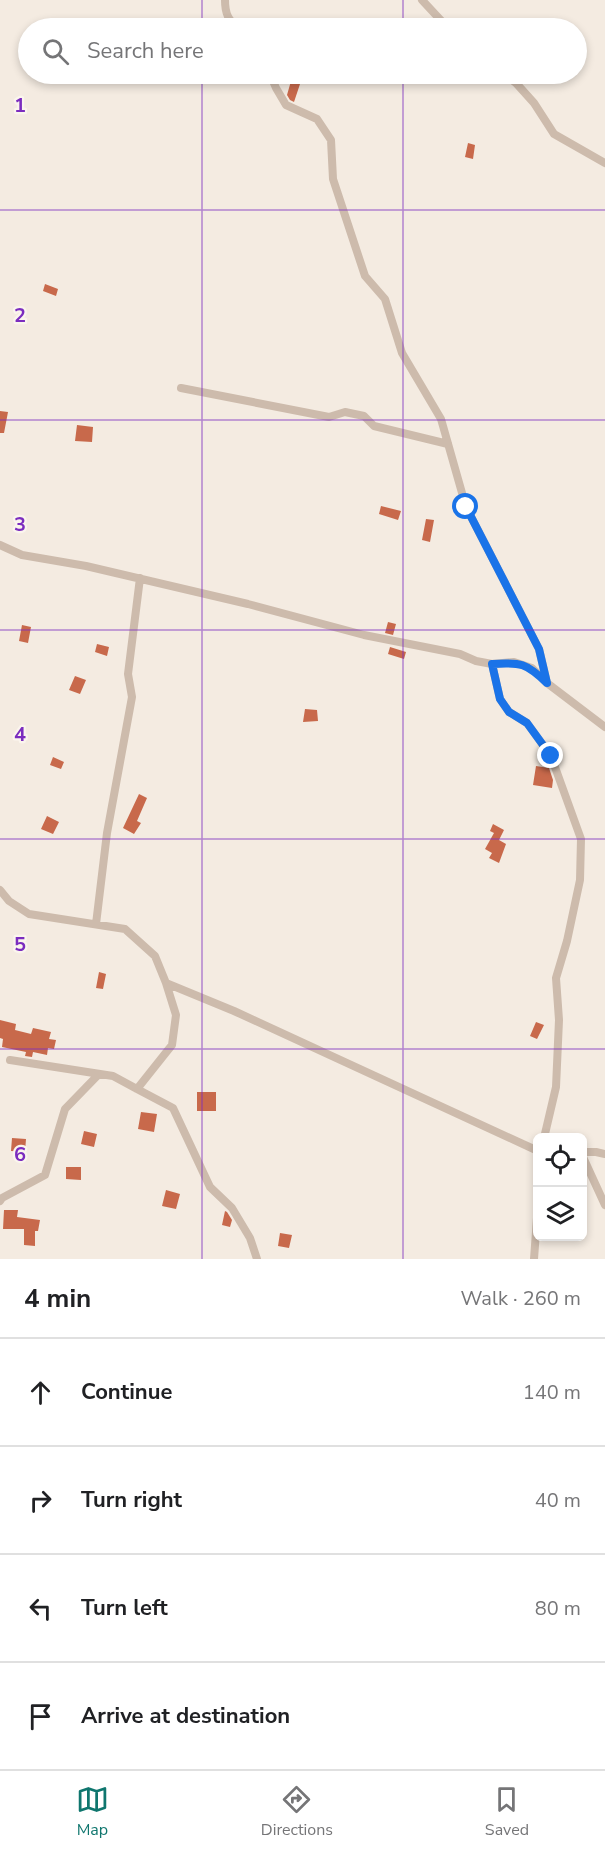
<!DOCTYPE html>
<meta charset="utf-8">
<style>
:root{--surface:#fff;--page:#f2f2f2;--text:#202124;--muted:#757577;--line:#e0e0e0;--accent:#0f766e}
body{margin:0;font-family:"Nunito Sans",sans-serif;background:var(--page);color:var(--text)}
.controls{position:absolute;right:18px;bottom:18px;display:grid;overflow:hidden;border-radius:9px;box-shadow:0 3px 9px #0003}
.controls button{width:54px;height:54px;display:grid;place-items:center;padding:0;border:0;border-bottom:2px solid var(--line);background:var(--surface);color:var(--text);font:30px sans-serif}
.stop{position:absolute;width:18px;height:18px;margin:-14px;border:4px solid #1a73e8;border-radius:50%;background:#fff}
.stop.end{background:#1a73e8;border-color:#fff;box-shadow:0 2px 6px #0008}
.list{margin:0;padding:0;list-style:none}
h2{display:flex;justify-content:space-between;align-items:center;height:78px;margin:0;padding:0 24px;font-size:26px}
h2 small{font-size:20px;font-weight:400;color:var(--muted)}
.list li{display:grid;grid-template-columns:39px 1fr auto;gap:18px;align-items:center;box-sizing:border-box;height:108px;padding:0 24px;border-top:2px solid var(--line)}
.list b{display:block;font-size:22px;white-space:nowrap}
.list em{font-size:20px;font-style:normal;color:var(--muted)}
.icon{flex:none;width:33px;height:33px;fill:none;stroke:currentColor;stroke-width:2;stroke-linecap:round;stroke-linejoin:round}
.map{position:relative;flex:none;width:605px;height:1259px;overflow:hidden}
.search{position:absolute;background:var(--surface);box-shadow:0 3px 9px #0003;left:18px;right:18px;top:18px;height:66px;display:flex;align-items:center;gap:15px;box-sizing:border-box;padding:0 21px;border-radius:33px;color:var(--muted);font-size:22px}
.sheet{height:510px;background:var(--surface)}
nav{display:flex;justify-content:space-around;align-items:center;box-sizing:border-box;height:84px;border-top:2px solid var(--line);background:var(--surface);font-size:16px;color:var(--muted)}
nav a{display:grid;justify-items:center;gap:3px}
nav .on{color:var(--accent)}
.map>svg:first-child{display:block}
.building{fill:#c8694b}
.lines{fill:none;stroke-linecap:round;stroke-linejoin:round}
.street{stroke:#cdbbac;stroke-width:8}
.route{stroke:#1a73e8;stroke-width:8}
.grid{fill:none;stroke:#7b2cbf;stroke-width:1.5;stroke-opacity:0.55}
.grid-label{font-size:20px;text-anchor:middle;font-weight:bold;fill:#7b2cbf;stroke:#fbf5ee;stroke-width:4.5;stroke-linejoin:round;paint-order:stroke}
</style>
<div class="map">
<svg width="605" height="1259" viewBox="0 0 605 1259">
<rect width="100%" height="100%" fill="#f4ebe1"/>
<path class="building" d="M291,81l9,3 -6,18 -4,-2 -3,-5z
M468,143l7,2 -2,14 -8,-2z
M45,284l13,5 -2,7 -13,-5z
M0,411l8,1 -4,21h-4z
M77,425l16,2 -1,15 -17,-1z
M381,506l20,5 -3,9 -19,-6z
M426,519l8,1 -4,22 -8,-2z
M388,622l8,2 -3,11 -8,-2z
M22,625l9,2 -3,16 -9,-2z
M97,644l12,3 -2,9 -12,-4z
M390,647l16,5 -2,7 -16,-5z
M75,676l11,4 -6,14 -11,-4z
M305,709l12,1 1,11 -15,1z
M53,757l11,5 -3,7 -11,-4z
M536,766l13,2 4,12 -1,8 -19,-3z
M139,794l8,4 -10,23 4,2 -7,11 -11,-6z
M47,816l12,6 -6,12 -12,-5z
M493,824l11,6 -5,10 7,4 -7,19 -10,-5 3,-5 -7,-4 9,-16 -4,-2z
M99,972l7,2 -3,15 -7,-1z
M0,1020l16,4 -1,6 16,4 2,-6 18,4 -2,7 7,1 -2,9 -6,-1 -1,7 -14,-3 -1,5 -7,-1 1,-4 -24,-5 1,-8 -3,-1z
M536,1022l8,3 -7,14 -7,-3z
M197,1092h19v19h-19z
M141,1112l16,2 -3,18 -16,-3z
M84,1131l13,3 -3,13 -13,-3z
M12,1138l14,1 -1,13 -14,-1z
M66,1167h15v13l-15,-1z
M166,1190l14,4 -4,15 -14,-3z
M4,1210h14l-1,7 23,3 -2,11h-3v15l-11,-1v-16h-21z
M225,1211l2,1 5,8 -2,7 -8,-2z
M280,1233l12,2 -3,13 -11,-2z"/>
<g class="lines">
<path class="street" d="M225,0c0,13 3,21 14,28
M422,0l26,28
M270,74l6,14 10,17 31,14 14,21 2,39 32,97 20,23 17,54 39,66 25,88 73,142 8,34
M504,74l12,9 18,20 20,31 51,29
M181,388l148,29 16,-5 19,4 10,10 74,18
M0,545l22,10 64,11 162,38 116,31 96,19 16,7 16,3 22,-2 18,6 15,15 58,44
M492,664l8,35 9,13 18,11 24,33 30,83 -1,41 -13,61 -11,37 3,42 -3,67 -12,51
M0,890l9,11 20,13 96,15 30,27 11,27 68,28 304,140
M96,924l11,-91 25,-136 -4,-23 12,-96
M166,983l10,32 -4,30 -35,44 36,19 37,79 22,21 18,30 7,21
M10,1060l103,16 24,13
M582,1152h14l9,2
M582,1155l23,50
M0,1201l2,-3 43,-23 20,-66 34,-35
M534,1259l4,-55"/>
</g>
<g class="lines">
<path class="route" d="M466,507l73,142 8,34c-21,-20 -26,-21 -55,-19l8,35 9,13 18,11 24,33"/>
</g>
<path class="grid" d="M202,0v28M403,0v28M202,74v1185M403,74v1185M0,210h605M0,420h605M0,630h605M0,839h605M0,1049h605"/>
<g class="grid-label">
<text x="20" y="112">1</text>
<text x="20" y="322">2</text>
<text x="20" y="531">3</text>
<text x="20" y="741">4</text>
<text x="20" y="951">5</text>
<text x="20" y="1161">6</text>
</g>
</svg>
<div class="controls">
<button><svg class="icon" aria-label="locate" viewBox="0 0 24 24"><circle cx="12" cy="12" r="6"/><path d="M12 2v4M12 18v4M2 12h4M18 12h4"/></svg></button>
<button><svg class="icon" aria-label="layers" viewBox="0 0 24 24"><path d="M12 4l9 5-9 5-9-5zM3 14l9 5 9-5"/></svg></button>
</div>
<div class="stop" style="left:466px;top:507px"></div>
<div class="stop end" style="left:551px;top:756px"></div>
<div class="search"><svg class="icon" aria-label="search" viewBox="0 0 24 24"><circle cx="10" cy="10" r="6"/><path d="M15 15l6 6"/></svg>Search here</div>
</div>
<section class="sheet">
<h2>4 min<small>Walk · 260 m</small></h2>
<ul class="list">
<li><svg class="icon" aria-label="ahead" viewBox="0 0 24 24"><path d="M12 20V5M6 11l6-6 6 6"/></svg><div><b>Continue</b></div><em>140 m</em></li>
<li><svg class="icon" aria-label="right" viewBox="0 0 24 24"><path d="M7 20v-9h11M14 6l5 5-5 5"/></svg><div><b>Turn right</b></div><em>40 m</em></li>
<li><svg class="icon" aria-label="left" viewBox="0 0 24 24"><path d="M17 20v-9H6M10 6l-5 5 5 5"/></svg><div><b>Turn left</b></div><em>80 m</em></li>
<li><svg class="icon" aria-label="arrive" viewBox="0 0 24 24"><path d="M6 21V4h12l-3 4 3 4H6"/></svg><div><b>Arrive at destination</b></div></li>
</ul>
</section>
<nav>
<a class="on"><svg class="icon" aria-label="map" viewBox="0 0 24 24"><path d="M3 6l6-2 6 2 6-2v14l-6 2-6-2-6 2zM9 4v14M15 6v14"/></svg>Map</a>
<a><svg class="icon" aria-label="directions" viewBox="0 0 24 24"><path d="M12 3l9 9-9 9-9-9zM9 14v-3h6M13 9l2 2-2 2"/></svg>Directions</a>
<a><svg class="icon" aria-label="saved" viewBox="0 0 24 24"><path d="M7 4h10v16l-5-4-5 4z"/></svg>Saved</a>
</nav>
